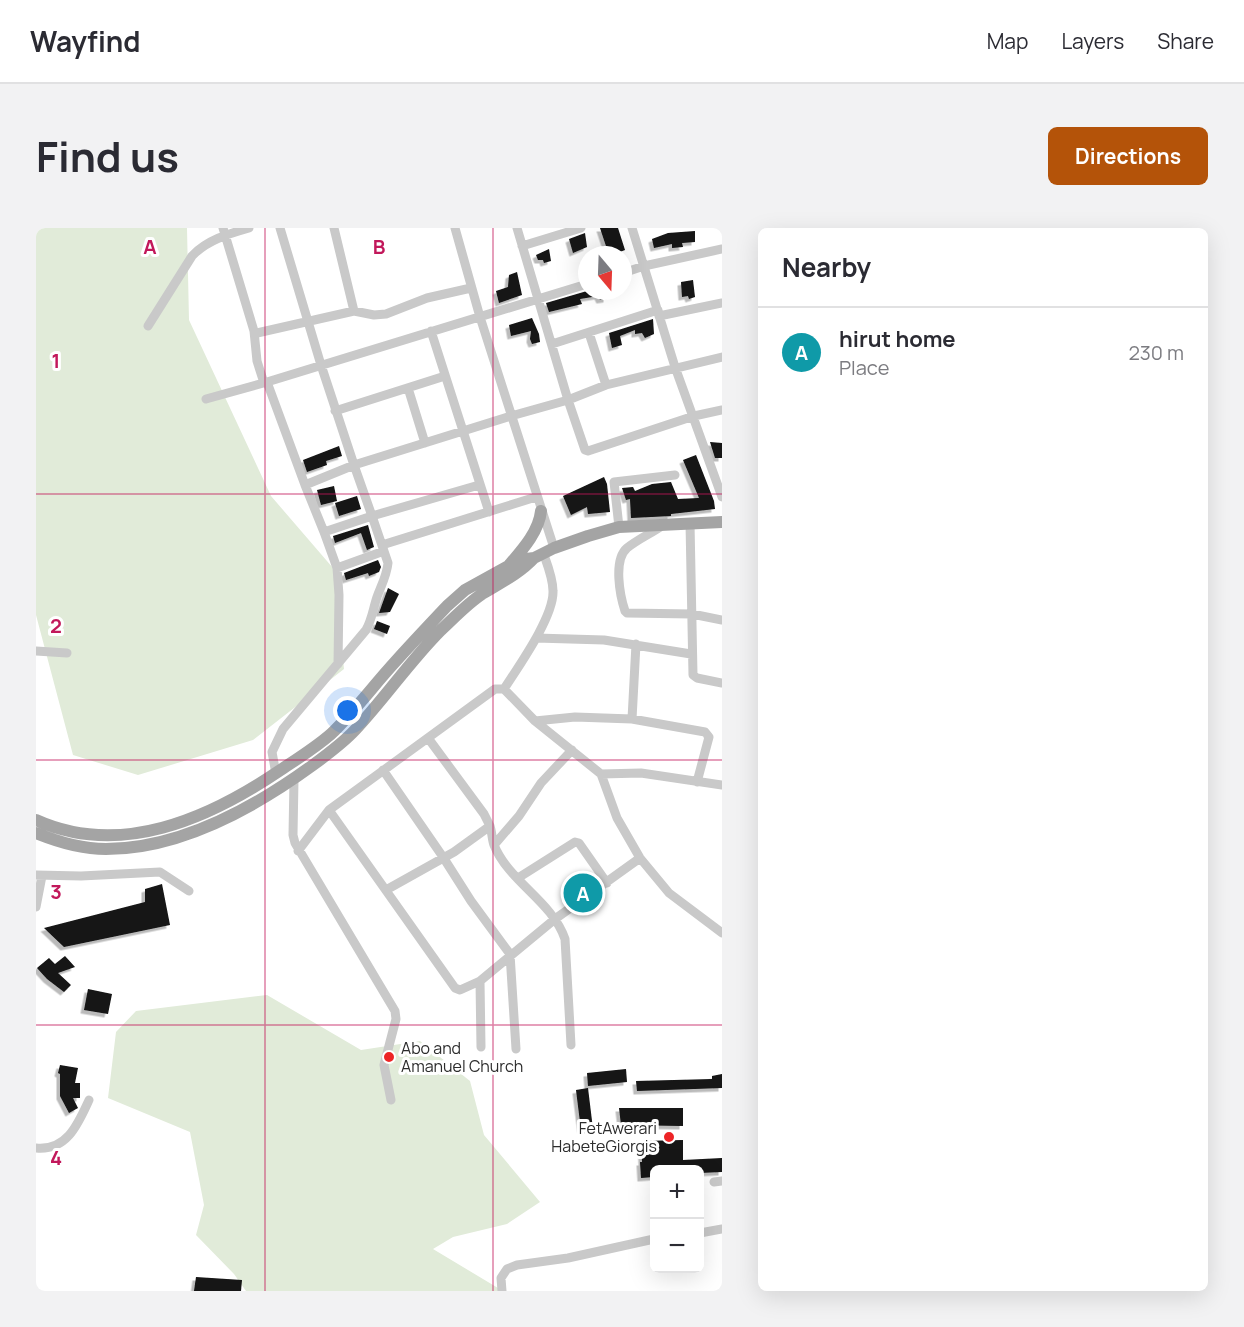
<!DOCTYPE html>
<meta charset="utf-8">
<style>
:root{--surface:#fff;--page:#f2f2f3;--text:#2b2b33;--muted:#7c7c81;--line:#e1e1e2;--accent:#b45309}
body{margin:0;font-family:Manrope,sans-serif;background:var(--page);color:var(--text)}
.controls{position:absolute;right:18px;bottom:18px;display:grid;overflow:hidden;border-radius:9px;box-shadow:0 6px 24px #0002}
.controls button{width:54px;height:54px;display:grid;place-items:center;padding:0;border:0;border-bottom:2px solid var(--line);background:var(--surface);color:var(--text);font:30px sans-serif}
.compass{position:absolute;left:542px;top:18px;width:54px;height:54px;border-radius:50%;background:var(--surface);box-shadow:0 6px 24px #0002;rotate:161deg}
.you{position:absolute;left:312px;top:483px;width:21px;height:21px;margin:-15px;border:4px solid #fff;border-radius:50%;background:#1a73e8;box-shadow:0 0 0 9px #1a73e833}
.badge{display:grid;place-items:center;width:39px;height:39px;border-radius:50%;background:var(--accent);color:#fff;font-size:20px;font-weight:700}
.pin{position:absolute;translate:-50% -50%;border:3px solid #fff;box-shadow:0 2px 6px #0006}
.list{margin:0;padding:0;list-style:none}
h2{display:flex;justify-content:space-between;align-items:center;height:78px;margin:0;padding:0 24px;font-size:26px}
h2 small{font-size:20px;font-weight:400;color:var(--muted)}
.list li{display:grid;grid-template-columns:39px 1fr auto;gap:18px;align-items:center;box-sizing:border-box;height:90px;padding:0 24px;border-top:2px solid var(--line)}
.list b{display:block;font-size:22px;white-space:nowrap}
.list p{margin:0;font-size:20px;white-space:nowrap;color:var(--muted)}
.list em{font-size:20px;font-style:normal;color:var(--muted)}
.map{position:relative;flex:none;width:686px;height:1063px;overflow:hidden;border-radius:9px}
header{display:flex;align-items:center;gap:36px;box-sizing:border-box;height:84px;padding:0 30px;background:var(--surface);border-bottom:2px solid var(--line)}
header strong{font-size:28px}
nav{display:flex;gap:33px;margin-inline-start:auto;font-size:21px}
.intro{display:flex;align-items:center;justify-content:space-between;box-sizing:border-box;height:144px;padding:0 36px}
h1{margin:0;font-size:42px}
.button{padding:15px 27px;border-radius:9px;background:var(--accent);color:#fff;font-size:21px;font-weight:700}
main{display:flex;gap:36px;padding:0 36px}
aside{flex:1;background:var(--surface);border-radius:9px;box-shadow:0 6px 24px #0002}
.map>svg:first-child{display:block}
.green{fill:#e1ebd9}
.building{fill:#131313;filter:url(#shadow)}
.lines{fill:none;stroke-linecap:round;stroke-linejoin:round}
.minor{stroke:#c9c9c9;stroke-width:9}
.major{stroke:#a4a4a4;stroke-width:12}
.grid{fill:none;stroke:#c2185b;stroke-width:1.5;stroke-opacity:0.55}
.poi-dot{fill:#ed2426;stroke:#fff;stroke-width:2}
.labels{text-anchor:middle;stroke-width:6;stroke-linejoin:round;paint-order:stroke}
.poi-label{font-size:16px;fill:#2c2c2c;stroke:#fff;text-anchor:start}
.grid-label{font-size:20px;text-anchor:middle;font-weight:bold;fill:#c2185b;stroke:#fff;stroke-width:6;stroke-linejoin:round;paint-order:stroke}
</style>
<header>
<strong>Wayfind</strong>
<nav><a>Map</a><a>Layers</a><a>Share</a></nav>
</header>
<div class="intro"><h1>Find us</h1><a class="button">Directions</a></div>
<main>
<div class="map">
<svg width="686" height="1063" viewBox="0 0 686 1063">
<defs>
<filter id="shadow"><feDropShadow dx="-3.5" dy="3.5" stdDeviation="0" flood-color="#0004"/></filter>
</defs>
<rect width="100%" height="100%" fill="#fff"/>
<path class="green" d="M0,0h151l2,92 82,176 62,72 11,101 -91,71 -115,35 -65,-20 -37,-140z
M231,767l94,55 59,-9 50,40 14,54 56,67 -33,22 -54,13 -20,12 70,42h-257l-12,-17 -38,-39 8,-30 -14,-73 -82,-34 8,-66 20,-21z"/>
<path class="building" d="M564,0h18l7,22 -13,5h-11l-3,-7 8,-2z
M659,3v11l-13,1 1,4 -11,1v-4l-18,4 -2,-9 16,-6z
M549,5l2,14 -14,6 -4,-14z
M513,21l2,12 -7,2 -1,-3h-5l-2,-5z
M481,44l5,23 -23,8 -3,-12 12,-4 1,-12z
M657,52l2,17 -6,2 -1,-3 -6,1 -1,-15z
M551,63h20v8l-7,1 -2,-4 -18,3 2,5 -33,8 -3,-9z
M496,90l7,16 1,8 -8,2 -2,-5 1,-8 -20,5 -2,-11z
M617,91l1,15 -9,4 -3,-5 -7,1v-4l-15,6 2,9 -10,3 -3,-15z
M674,214l12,1v15h-7z
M303,218l3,10 -16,5 1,4 -20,7 -4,-12z
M660,227l18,46 1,8 -44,5v2l-40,2 -1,-19 -4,1 -4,-12 11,-1 2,4 17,-7 19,-2 7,17 21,-1 -16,-38z
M568,249l3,7 3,28 -22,2 -1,-7 -16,8 -8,-19z
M298,258l3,15 -16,4 -4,-15z
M321,268l4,13 -22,7 -4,-13z
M332,297l6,22 -7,3 -6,-17 -26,10 -2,-7z
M342,332l3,7 -2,5 -10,4 -1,-3 -22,7 -2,-7z
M352,360l11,6 -9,18 -11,1z
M341,393l13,5 -3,8 -13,-5z
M126,656l8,41 -106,22 -20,-19 101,-26v-13z
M29,728l10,11 -17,6 13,12 -7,7 -17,-13 -10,-11 12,-10 6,6z
M52,761l24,5 -4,20 -24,-4z
M24,837l18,3 -3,15h5v15h-7l5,10 -9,5 -9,-17v-22l-2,-1z
M590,841l1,13 -39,4 -1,-13z
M686,846v14l-85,3 -1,-10 76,-2v-3z
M552,860l5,41 -12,1 -5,-40z
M583,880h64v18l-62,-1z
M647,912v20l39,-2v14l-23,1v-3h-45v7l-13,1 -1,-16h2l-1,-21z
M160,1049l46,3 -1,11h-47z"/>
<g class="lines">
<path class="minor" d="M187,0l31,103 3,2 97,-22 20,4 12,-1 41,-16 44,-10
M244,0l41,137 33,100 157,-49 57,-16 38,-15 116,-28
M298,0l20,83
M419,0l25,89 74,231
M481,0l51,172 17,50 3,1 106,-35 28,-6
M596,0l43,139 47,130
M486,18l59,-18
M587,45l21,-7 78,-17
M623,88l63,-13
M112,98l44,-70c15,-16 36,-22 57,-28
M218,103l3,30 7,22
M395,103l58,181
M553,105l17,52
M516,116l106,-34
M372,160l17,55
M170,171l61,-17
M299,183l110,-35
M443,257l-107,31 -18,-51 -49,20 -38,-103 320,-98
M654,295l3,152 4,3 25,5
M627,297c-11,8 -25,14 -36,23 -14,12 -7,48 -2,63l2,2 65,1 30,6
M583,299l-5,-45 61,-7
M288,304l13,36 2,27 -1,69
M346,317l154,-48
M301,340l47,-17
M500,410l68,2 87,14
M0,423l31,2
M468,461c14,-22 50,-72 49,-98 0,-12 -5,-25 -9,-36
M596,491l4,-75
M499,493l40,-4 57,2 73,13 4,5 -12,45
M392,510l56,76 6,12
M347,542l60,87 28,44 39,53 6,95
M240,546l-4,-22 11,-23 83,-99c6,-11 7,-21 11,-33 4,-11 10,-22 11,-34l-16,-47 -48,16 -19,-47
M565,546l40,-1 81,12
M258,551l-1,56 2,8 100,168 1,8 -12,46 7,35
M458,617l25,-29 22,-33 31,-33
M262,623l31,-41
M604,630l-85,61 -75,62 -20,9 -5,-2 -126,-178 166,-121h9l31,32 66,53 16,44 23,40 29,35 53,40
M0,647l45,1 79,-4 29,19
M482,650l57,-36 4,1 28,40
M350,662l68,-38 36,-26c2,6 2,14 4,19 15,37 58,56 71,94l6,106
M0,679l6,-31
M444,753l1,66
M0,920c31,3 42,-24 53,-48
M678,954l8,-1
M664,1005l22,-4
M466,1063l-1,-13 6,-9 10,-4 51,-7 86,-19"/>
<path class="major" d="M474,336c13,-15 29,-33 31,-53
M0,592c84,38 172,-1 243,-49 18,-12 36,-23 52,-37 23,-22 42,-48 64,-72 17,-19 35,-38 52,-56l18,-16 54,-30 15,-2 20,-10 34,-12 31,-9 103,-5
M0,605c22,9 46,16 70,16 75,0 148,-41 207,-84 15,-11 30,-22 42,-35 30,-32 55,-69 86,-100 13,-12 26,-26 41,-36 18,-11 37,-20 52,-36"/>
</g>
<path class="grid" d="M229,0v1063M457,0v1063M0,266h686M0,532h686M0,797h686"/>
<g class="poi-dot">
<circle cx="353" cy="829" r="6"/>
<circle cx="633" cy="909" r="6"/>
</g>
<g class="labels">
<g class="poi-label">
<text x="365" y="826">Abo and<tspan x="365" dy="18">Amanuel Church</tspan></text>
<text x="621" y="906" text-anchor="end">FetAwerari<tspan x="621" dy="18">HabeteGiorgis</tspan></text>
</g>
</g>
<g class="grid-label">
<text x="114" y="26">A</text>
<text x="343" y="26">B</text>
<text x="20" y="140">1</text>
<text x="20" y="405">2</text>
<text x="20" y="671">3</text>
<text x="20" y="937">4</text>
</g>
</svg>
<div class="controls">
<button>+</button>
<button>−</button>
</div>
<svg class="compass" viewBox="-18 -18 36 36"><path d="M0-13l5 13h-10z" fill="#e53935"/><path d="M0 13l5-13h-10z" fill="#7c7c81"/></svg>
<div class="you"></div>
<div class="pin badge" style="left:547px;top:665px;background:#0f9aa8">A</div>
</div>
<aside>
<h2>Nearby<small></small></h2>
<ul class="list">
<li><span class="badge" style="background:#0f9aa8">A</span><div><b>hirut home</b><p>Place</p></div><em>230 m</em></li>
</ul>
</aside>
</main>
